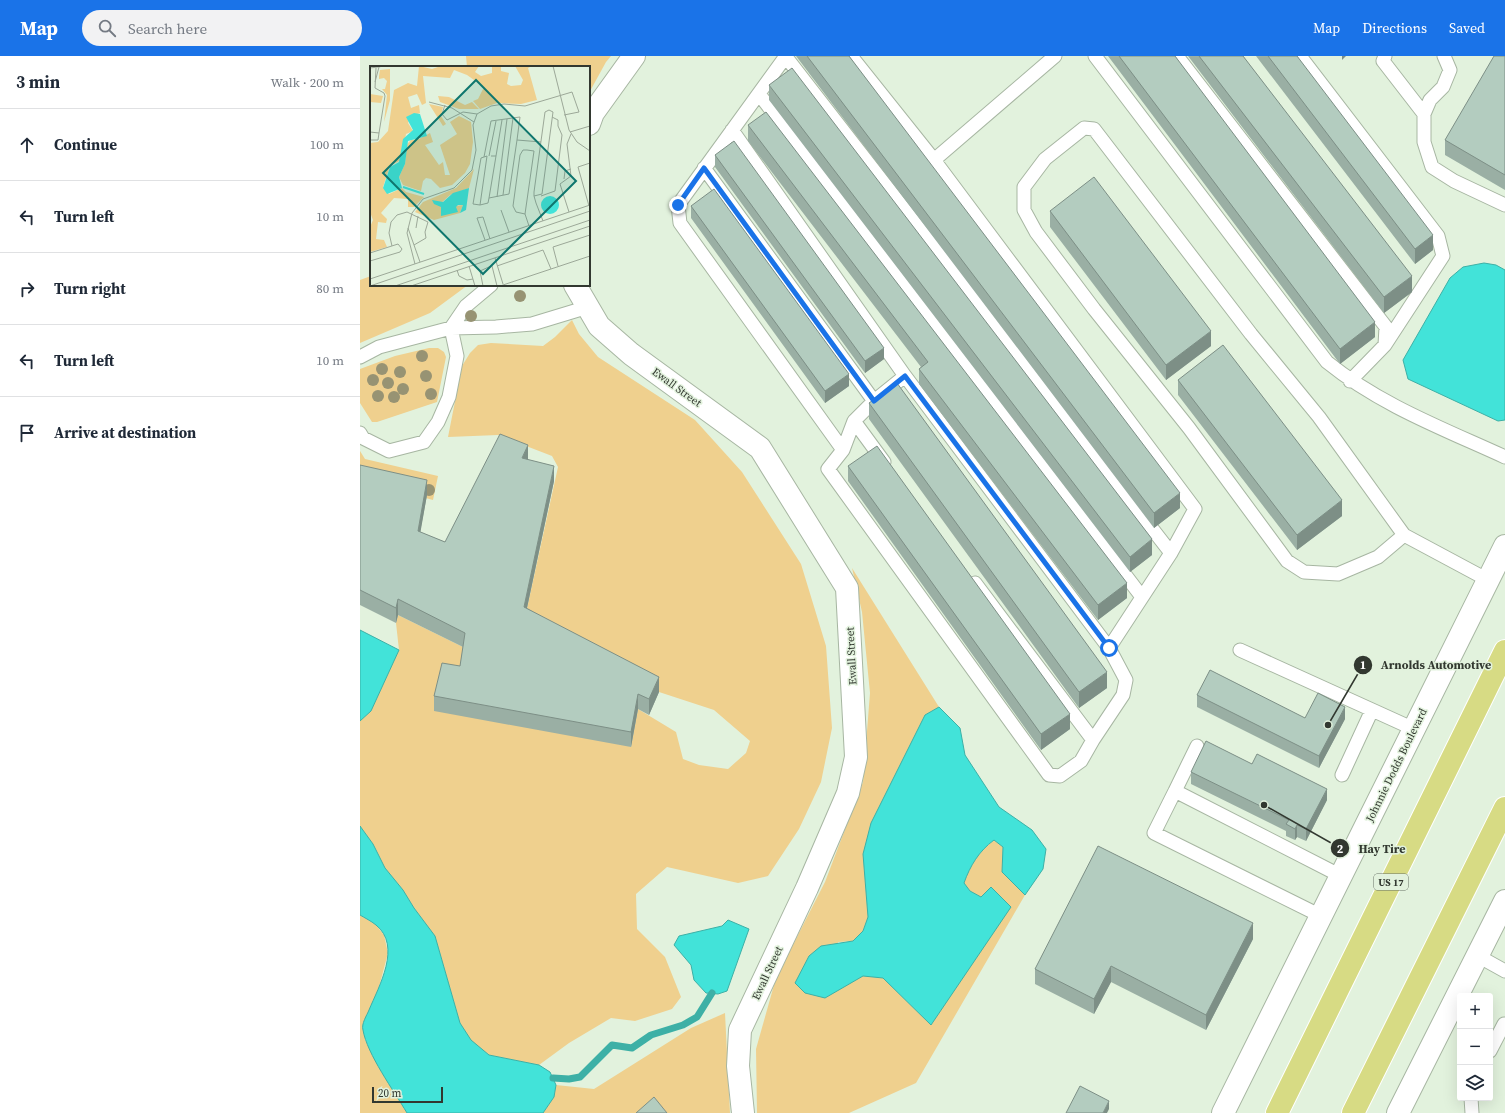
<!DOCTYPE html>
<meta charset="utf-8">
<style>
:root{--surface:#fff;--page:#f2f2f3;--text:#1f2937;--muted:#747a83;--line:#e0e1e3;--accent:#1a73e8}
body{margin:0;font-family:"Source Serif 4",serif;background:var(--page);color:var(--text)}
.controls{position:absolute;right:12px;bottom:12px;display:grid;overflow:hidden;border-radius:4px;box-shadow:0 4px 16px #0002}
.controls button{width:36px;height:36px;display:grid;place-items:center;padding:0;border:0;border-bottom:1px solid var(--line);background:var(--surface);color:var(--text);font:20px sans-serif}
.scale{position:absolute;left:12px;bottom:10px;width:71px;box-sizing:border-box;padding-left:4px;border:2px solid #323830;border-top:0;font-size:11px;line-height:14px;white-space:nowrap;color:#323830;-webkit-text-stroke:3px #e2f2dd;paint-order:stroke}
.stop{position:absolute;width:12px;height:12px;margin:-9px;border:3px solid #1a73e8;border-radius:50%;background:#fff}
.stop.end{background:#1a73e8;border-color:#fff;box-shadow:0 1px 4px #0008}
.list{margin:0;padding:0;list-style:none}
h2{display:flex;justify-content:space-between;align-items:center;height:52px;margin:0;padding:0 16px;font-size:17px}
h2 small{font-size:13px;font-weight:400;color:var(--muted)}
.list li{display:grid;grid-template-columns:26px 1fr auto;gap:12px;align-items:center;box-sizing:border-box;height:72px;padding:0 16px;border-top:1px solid var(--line)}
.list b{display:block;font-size:15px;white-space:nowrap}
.list em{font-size:13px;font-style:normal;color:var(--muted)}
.icon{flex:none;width:22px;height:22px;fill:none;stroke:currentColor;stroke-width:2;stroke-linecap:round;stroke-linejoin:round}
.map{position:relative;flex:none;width:1145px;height:1057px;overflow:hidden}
header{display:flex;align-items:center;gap:24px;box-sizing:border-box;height:56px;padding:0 20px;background:var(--accent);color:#fff}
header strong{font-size:19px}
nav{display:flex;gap:22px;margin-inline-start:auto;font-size:14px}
.search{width:280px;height:36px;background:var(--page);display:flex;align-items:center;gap:10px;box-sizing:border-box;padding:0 14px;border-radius:22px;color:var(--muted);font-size:15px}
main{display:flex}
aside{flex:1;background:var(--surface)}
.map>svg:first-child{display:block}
.green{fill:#efd08e}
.water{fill:#42e3d9;stroke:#3db0a6}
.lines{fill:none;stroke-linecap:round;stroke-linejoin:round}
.stream{stroke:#3db0a6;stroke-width:7}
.service-casing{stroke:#a7b6a2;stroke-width:15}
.minor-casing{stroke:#a7b6a2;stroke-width:24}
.tertiary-casing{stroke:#a7b6a2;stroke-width:24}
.trunk-casing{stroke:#fff;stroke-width:24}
.service{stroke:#fff;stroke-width:13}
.minor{stroke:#fff;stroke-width:22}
.tertiary{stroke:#fff;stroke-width:22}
.trunk{stroke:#d7db84;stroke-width:22}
.tree{fill:#979373}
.wall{fill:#9aafa4}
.shaded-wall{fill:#7d8f86}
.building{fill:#b3ccbf;stroke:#7d8f86}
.route{stroke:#1a73e8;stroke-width:5}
.labels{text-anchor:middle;stroke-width:3;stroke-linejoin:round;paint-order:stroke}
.shield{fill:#e2f2dd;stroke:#677064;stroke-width:1}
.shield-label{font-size:10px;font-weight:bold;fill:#323830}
.street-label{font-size:11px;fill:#323830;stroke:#e2f2dd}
.inset-river{fill:none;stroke:#42e3d9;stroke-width:2}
.inset-road{fill:none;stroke:#9ca898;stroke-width:1}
.view{fill:#0f766e;fill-opacity:0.15;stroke:#0f766e;stroke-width:2}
.inset-edge{fill:none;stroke:#323830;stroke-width:2}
.leader{fill:none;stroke:#323830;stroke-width:1.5}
.callout-dot{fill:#323830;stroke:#e2f2dd;stroke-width:1.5}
.mark-label{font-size:12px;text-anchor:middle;font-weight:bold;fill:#fff}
.callout-label{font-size:12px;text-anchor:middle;font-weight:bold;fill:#323830;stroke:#e2f2dd;stroke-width:3;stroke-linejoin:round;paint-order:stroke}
</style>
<header>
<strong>Map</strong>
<div class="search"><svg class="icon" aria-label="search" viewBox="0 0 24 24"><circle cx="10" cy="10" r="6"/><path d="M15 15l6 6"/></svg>Search here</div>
<nav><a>Map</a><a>Directions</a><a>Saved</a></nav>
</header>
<main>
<aside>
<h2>3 min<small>Walk · 200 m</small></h2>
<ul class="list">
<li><svg class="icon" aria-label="ahead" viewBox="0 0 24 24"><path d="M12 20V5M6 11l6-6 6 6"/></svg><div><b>Continue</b></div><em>100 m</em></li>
<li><svg class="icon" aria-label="left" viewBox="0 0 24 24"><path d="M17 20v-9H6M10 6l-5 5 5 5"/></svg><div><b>Turn left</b></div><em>10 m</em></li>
<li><svg class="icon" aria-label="right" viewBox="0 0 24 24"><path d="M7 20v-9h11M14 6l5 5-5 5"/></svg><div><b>Turn right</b></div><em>80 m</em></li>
<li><svg class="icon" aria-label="left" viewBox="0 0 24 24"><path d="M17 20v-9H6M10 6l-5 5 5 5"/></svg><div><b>Turn left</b></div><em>10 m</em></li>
<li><svg class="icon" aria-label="arrive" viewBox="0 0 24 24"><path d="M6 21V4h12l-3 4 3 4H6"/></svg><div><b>Arrive at destination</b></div></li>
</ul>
</aside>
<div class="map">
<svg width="1145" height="1057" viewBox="0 0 1145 1057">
<rect width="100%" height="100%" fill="#e2f2dd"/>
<path class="green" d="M106,0h145l-5,6 -17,31v-26h-122z
M11,220v9h97l-38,28 -70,30v-63z
M212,264l7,14 19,23 97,63 47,52 59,92 25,82 6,82 -11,54 -22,47 -31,47 -30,7 -71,-16 -31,27 1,35 28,28 16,40 -9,12 -37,12 -24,-3 -42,25 -30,22 -50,-10 -18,-14 -11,-18 -25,-87 -21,-28 -11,-18 -18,-22 -12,-24 -13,-18v-105l11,-10 28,-61 -3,-27 2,-8 67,33 166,99 7,-38 38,23 7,27 16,6 29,4 18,-16 4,-12 -36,-31 -55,-18 -135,-70 34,-155 -6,-11 -54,-21 -50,2 14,-71 8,-13 8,-8 13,-2 52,3 12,-9z
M69,292h9l6,4 2,5 -9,45 -60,20h-5l-12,-19v-34l35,-13z
M0,395l5,8 73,17 -5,24 -73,-20z
M492,512l87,139 -14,8 -62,139 5,63 -5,14 -10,10 -15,1 -13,56 38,-23 20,3 48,47 60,-138 -10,10 -11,-6 -6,-8c6,-19 15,-30 30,-43l9,7 -1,25 23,23 -109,188 -67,30h-92l-1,-64 20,-71 49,-96 38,-100 7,-89 -8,-81z
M0,859l16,10 8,10 4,18 -23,87 42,73h-47z
M365,957l5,100h-187l11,-16 2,-12 38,4 97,-61z"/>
<path class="water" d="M1124,207l12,2 9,5v150l-7,1 -90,-42 -5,-19 47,-82 13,-11z
M0,574l39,20 -28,61 -11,10z
M579,651l21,21 5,27 34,52 33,23 14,19 -3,20 -18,26 -23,-23 1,-25 -9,-7c-15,11 -24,26 -30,43l6,8 11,6 10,-10 20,20 -80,118 -48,-47 -20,-2 -38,22 -20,-5 -10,-10 14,-27 12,-10 32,-5 10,-10 5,-14 -5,-63 8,-31 54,-108z
M0,770l13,18 12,24 18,22 11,18 21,28 25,87 11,17 18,15 50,10 11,7 6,13 -2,12 -11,16h-136c-13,-22 -40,-59 -44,-83 -2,-6 4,-15 6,-20 10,-24 33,-64 7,-85 -5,-4 -11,-7 -16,-10z
M368,864l21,9 -22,62 -9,3 -12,-1 -12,-13 -3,-15 -17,-20 5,-9 43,-10z"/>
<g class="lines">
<path class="stream" d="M193,1022l16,1 11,-2 32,-32 20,3 19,-13 32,-10 14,-8 15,-24"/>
<g class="service-casing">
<path id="service" d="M426,0l-108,149 2,18 163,227 11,-29 30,41
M491,0l83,104 261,349 -24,44 -62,95 17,32 -3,15 -30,45 -118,-157
M735,0l232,306c53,43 117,67 178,95
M817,0l209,271 -1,18 -35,36
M940,0l138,180 5,20 -58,89
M1025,0l-2,5 41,53
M1084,0l6,14 -7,17 -13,13 -6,14v28l8,25 22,14 51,24
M426,1l385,496
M399,38l383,503
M372,74l173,246 -31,25
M574,104l121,-104
M344,112l170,233 -20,20
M0,301l19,-10 72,-19 45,-1 36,-3 56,-17
M545,320l204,272
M0,377l3,5 26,13 35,-9 14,-20 11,-25 8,-41 -6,-28 15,-22 25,-21
M483,394l-15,19 221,306 11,1 21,-15 12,-21
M1044,479l-26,22 -40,17 -34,-2 -17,-11 -98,-133 -95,-119 -58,-77 -12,-22v-23l21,-28 39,-31 10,1 157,205 68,83 85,118 84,45
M880,594l174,79
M982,719l30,-65
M815,735l22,-45
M961,860l-167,-83 21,-42 166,85
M1118,900l27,15
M1130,995l14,-27
M1111,1042l1,15"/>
</g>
<g class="minor-casing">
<path id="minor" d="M229,68l4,-11 41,-57
M215,229l24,41 32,28 129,94 87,140 9,169 -8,36 -41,95 -67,142 -2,36 5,47"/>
</g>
<g class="tertiary-casing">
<path id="tertiary" d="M863,1057l282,-567
M1038,1057l107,-212"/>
</g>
<g class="trunk-casing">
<path id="trunk" d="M917,1057l228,-462
M993,1057l152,-305"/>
</g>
<use href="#service" class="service"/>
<use href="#minor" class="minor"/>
<use href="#tertiary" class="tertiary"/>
<use href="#trunk" class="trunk"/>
</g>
<g class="tree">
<circle cx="160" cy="240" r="6"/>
<circle cx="111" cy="260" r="6"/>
<circle cx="62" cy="300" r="6"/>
<circle cx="22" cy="313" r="6"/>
<circle cx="40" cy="316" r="6"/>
<circle cx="66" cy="320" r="6"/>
<circle cx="13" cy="324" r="6"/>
<circle cx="28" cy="327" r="6"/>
<circle cx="43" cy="333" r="6"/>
<circle cx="71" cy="338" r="6"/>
<circle cx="18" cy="340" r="6"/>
<circle cx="34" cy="341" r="6"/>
<circle cx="69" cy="434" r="6"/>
</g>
<path class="wall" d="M436,0h53l331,452 -26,20z
M748,0h67l200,281 -35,27z
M828,0h55l169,236 -28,21z
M896,0h41l136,194 -18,14z
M1145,0v134l-60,-35v-15z
M409,29l383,470 -22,17 -361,-472z
M388,69l379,473 -29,22 -179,-236v-15l2,-2 -173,-226z
M355,99l169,204 -19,14 -150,-206z
M331,150l158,180 -24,17 -134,-185z
M690,155l161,135 -45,34 -116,-153z
M818,324l164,136 -45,34 -119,-155z
M509,347l238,285 -28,20 -210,-289z
M168,404l26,21 -27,127 132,84 -10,23 -11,-6 -7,38 -197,-36v-15l26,-30 3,-19 -65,-32 -2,8 -36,-18v-140l67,30 -7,37 25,10z
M488,410l222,263 -29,21 -193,-269z
M837,639l108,23 40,1 -26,49 -122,-61z
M892,708l75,36 -21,41 -9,-4 -2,3 -9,-4v-5l-95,-47v-12z
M893,883l-47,91 -95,-48 -17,32 -59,-30v-15z"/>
<path class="shaded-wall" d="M982,0h4l-4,4z
M1073,179v15l-18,14v-15z
M1052,220v16l-28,21v-16z
M1015,266v15l-35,27v-15z
M851,275v15l-45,34v-15z
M524,292v11l-19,14v-12z
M489,318v12l-24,17v-12z
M168,389v16l-6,-3z
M194,410v15l-30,141v-15z
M67,424v15l-9,51v-15z
M820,437v15l-26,20v-15z
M982,444v16l-45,34v-15z
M792,483v16l-22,17v-15z
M767,527v15l-29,22v-15z
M38,543v16l-2,8v-15z
M747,616v16l-28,20v-16z
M299,621v15l-10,23v-16z
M278,638v15l-7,38v-15z
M985,651v12l-26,49v-12z
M710,658v15l-29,21v-16z
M967,733v11l-21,41v-12z
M937,769v12l-2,3v-11z
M893,867v16l-47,91v-15z
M751,910v16l-17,32v-15z
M749,1045v8l-2,4h-4z"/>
<path class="building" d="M447,0h42l331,437 -26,20z
M759,0h56l200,266 -35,27z
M839,0h44l169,220 -28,21z
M908,0h29l136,179 -18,14z
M1134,0h11v119l-60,-35z
M432,12l360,471 -22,18 -361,-472z
M406,56l361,471 -29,22 -179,-236 9,-7 -180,-237z
M374,85l150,207 -19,13 -150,-206z
M734,121l117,154 -45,34 -116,-154z
M354,133l135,185 -24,17 -134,-185z
M863,289l119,155 -45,35 -119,-155z
M537,327l210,289 -28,20 -210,-289z
M140,378l28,11 -6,13 32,8 -30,141 135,70 -10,22 -11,-5 -7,38 -197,-36 8,-33 18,3 5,-33 -67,-34 -2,9 -36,-18v-125l67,15 -9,51 27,11z
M517,390l193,268 -29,20 -193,-268z
M850,614l95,48 13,-25 27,14 -26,49 -122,-61z
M846,685l46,23 5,-10 70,35 -21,40 -9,-4 -2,4 -9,-5 3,-4 -98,-48z
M738,790l155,77 -47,92 -95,-49 -17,33 -59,-30z
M720,1030l29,15 -6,12h-37z
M294,1041l13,16h-31z"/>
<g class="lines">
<path class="route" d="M318,149l26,-37 170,233 31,-25 204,272"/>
</g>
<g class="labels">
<rect class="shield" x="1014" y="818" width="34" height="16" rx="3"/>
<g class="shield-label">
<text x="1031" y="830">US 17</text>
</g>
<g class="street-label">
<text transform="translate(317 331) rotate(36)" y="4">Ewall Street</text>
<text transform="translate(491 600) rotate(-93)" y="4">Ewall Street</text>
<text transform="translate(1036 709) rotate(-64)" y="4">Johnnie Dodds Boulevard</text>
<text transform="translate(407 917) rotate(-65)" y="4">Ewall Street</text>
</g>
</g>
<g transform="translate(10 10)">
<rect width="220" height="220" fill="#e2f2dd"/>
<path d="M49,0l13,3 9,-3h38l-4,6 6,4 11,-3v-7h9v5l8,2 -2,11 4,2 10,-1 2,-5 -8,-14h17l-4,2 9,32 -16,4 -24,-1 -17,6 -7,-8 5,-2 6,-12 -17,-12 -13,-5 -4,8 -27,-2 3,27 -4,2 -5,-11 -9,3 3,11 8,-3 1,8 -9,3 -3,7 5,8 -7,3 -5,26 -11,6 -7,21 6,7 13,-6 4,4 18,5 -10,10h-6v-8l-14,-1 -13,15 6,6 -1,4 -8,-1 -2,17 8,1 3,7 -17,5v-25l3,-7 -3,-8v-69l8,-1 10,-11 6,-41 14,-7 9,3zM20,3v31l-6,22 3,-27 -5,-6h3l2,-8 -3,-3 -5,1v-3l1,-6zM0,28l13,2 -2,7 -11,-1zM68,30l11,1 16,8 7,-3 7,7h-20l-19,-7zM59,38l14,3 -2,9 5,8 -3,2zM89,50l12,6 2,20 -3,22 -5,9 -13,12 -12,3 -9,-9 -5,-1 -3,3 -2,10 -18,-6 -4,-8 6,-13 2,-20 4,-4 8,-1 11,-6 3,9 -8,3 14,20 4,-3 2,13h5l-10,-30 17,-11 -7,-12zM104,103l-5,19 -19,7 -11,10 17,4v-3l7,-1 -3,8 -26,7 -19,-8 8,-10 33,-14z" fill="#efd08e"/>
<path d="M44,47l6,1 7,22 -19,5 -3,23 -6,13 3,11 -15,6 -4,-6 7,-21 9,-5 4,-23 10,-9 -7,-13zM99,122l-3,22 -6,3 3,-8h-5l-2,2 2,5 -17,4v-9l-7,-3 -2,-4 11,2 10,-9zM171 139a9 9 0 1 1 18 0a9 9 0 1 1-18 0Z" fill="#42e3d9"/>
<path class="inset-river" d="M33,121l21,7"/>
<path class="inset-road" d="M183,0l16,64 8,12 13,9M0,2l15,-2M5,16l4,-15M59,36l23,6 22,14M75,39l-3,9 5,6 16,-8 14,2M0,66l9,1 6,-37 -1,-3 -9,-5 1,-20M200,66l20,-6M0,74h8l1,-7M147,74l-8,54 -20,4 -1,5 -8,2 7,-49 -3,1 7,-36 29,-4 -3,23 24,2M119,90l7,-35M121,90h5l6,-36M194,113l1,-8 6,-2M133,129l10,-77M164,130l8,-2 11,-82 -4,-2 -4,2 -11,80v4l2,7 7,18M171,130l14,-5 7,-56 -4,-9v-6l-6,-3M127,131l10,-78M119,132l7,-42M110,139l-7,-1 8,-46 3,-1M219,140l-11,-39 12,-4M131,144l8,22M199,146l-9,-28 11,-8 -4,-32 4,-10M155,148l-9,-2 -3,-6 7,-51 3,-5h4l7,1 -9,63 4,12M38,162l12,34M46,162l2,-12M115,174l-8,-22 6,-1 7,22M22,180l-3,-13 2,-11 6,-7 10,-3 21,10 -3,10 1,6 -12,7M0,187l28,-9 4,5 -2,3 -30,9M125,192l8,26M45,198l-8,-31 5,-20 11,-14 31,-11 18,-18 4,-20 -3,-25 4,-11 14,-8 13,-2 21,2 47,-14 7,20 -15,3M99,200l6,20M122,200l5,20M127,200l46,-16 8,19M188,200l-5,-19 37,-12M87,204l2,6 8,4 6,-1M0,213l220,-74M0,220l220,-75M25,220l195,-66M41,220l179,-60M113,220l-3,-15 11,-5M130,220l90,-30"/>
<path class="view" d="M106,14l100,101 -93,93 -100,-101z"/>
<rect width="220" height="220" class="inset-edge"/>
</g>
<path class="leader" d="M968 669L1003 609M904 749L980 792"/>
<g class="callout-dot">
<circle cx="968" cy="669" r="4"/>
<circle cx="904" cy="749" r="4"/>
<circle cx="1003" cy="609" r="10"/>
<circle cx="980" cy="792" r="10"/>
</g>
<g class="mark-label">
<text x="1003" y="613">1</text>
<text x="980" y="797">2</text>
</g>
<g class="callout-label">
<text x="1076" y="613">Arnolds Automotive</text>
<text x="1022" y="797">Hay Tire</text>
</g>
</svg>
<div class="controls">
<button>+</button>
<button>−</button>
<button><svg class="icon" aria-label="layers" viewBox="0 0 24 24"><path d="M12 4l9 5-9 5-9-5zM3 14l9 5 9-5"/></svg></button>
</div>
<div class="scale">20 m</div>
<div class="stop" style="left:749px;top:592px"></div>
<div class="stop end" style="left:318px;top:149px"></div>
</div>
</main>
